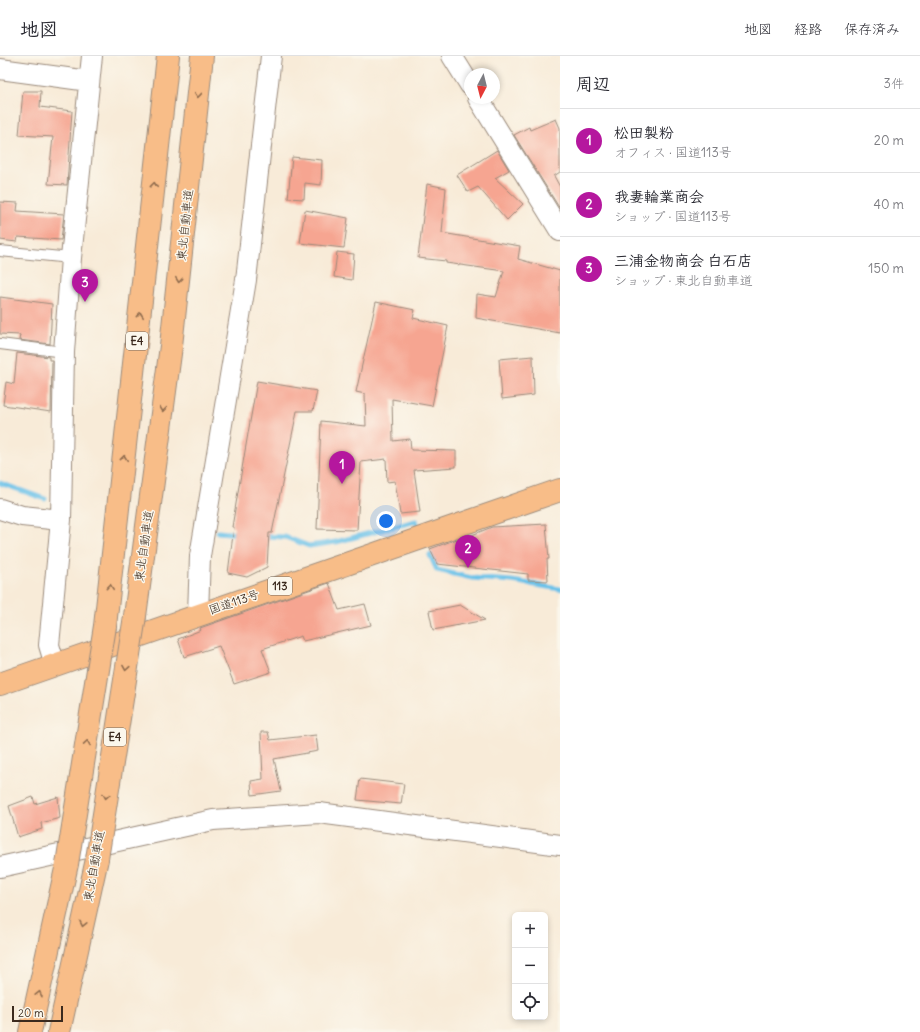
<!DOCTYPE html>
<html lang="ja">
<meta charset="utf-8">
<style>
:root{--surface:#fff;--page:#f2f2f3;--text:#2b2b33;--muted:#7c7c81;--line:#e1e1e2;--accent:#b5179e}
body{margin:0;font-family:Delius,"Klee One",sans-serif;background:var(--page);color:var(--text)}
.controls{position:absolute;right:12px;bottom:12px;display:grid;overflow:hidden;border-radius:6px;box-shadow:0 2px 6px #0003}
.controls button{width:36px;height:36px;display:grid;place-items:center;padding:0;border:0;border-bottom:1px solid var(--line);background:var(--surface);color:var(--text);font:20px sans-serif}
.compass{position:absolute;left:464px;top:12px;width:36px;height:36px;border-radius:50%;background:var(--surface);box-shadow:0 2px 6px #0003;rotate:187deg}
.scale{position:absolute;left:12px;bottom:10px;width:51px;box-sizing:border-box;padding-left:4px;border:2px solid #3b2a1e;border-top:0;font-size:11px;line-height:14px;white-space:nowrap;color:#3b2a1e;-webkit-text-stroke:3px #fbf7ec;paint-order:stroke}
.you{position:absolute;left:386px;top:465px;width:14px;height:14px;margin:-10px;border:3px solid #fff;border-radius:50%;background:#1a73e8;box-shadow:0 0 0 6px #1a73e833}
.badge{display:grid;place-items:center;width:26px;height:26px;border-radius:50%;background:var(--accent);color:#fff;font-size:13px;font-weight:700}
.pin{position:absolute;translate:-50% -33px;filter:drop-shadow(0 1px 2px #0008)}
.pin::after{content:'';position:absolute;top:21px;width:14px;height:12px;background:inherit;clip-path:polygon(0 0,100% 0,50% 100%)}
.list{margin:0;padding:0;list-style:none}
h2{display:flex;justify-content:space-between;align-items:center;height:52px;margin:0;padding:0 16px;font-size:17px}
h2 small{font-size:13px;font-weight:400;color:var(--muted)}
.list li{display:grid;grid-template-columns:26px 1fr auto;gap:12px;align-items:center;box-sizing:border-box;height:64px;padding:0 16px;border-top:1px solid var(--line)}
.list b{display:block;font-size:15px;white-space:nowrap}
.list p{margin:0;font-size:13px;white-space:nowrap;color:var(--muted)}
.list em{font-size:13px;font-style:normal;color:var(--muted)}
.icon{flex:none;width:22px;height:22px;fill:none;stroke:currentColor;stroke-width:2;stroke-linecap:round;stroke-linejoin:round}
.map{position:relative;flex:none;width:560px;height:976px;overflow:hidden}
header{display:flex;align-items:center;gap:24px;box-sizing:border-box;height:56px;padding:0 20px;background:var(--surface);border-bottom:1px solid var(--line)}
header strong{font-size:19px}
nav{display:flex;gap:22px;margin-inline-start:auto;font-size:14px}
main{display:flex}
aside{flex:1;background:var(--surface)}
.map>svg:first-child{display:block}
.lines{fill:none;stroke-linecap:round;stroke-linejoin:round}
.stream{stroke:#6cc2e9;stroke-width:5}
.building{fill:#f6a591}
.lane-casing{stroke:#9a8a7b;stroke-width:12}
.street-casing{stroke:#9a8a7b;stroke-width:22}
.highway-casing{stroke:#9a8a7b;stroke-width:24}
.lane{stroke:#fff;stroke-width:10}
.street{stroke:#fff;stroke-width:20}
.highway{stroke:#f8bd88;stroke-width:22}
.highway-bridge-casing{stroke:#9a8a7b;stroke-width:24;stroke-linecap:butt}
.highway-bridge{stroke:#f8bd88;stroke-width:22}
.oneway{stroke:#906c4e}
.labels{text-anchor:middle;stroke-width:3;stroke-linejoin:round;paint-order:stroke}
.shield{fill:#fbf7ec;stroke:#75685c;stroke-width:1}
.shield-label{font-size:11px;font-weight:bold;fill:#3b2a1e}
.street-label{font-size:12px;fill:#3b2a1e;stroke:#fbf7ec}
</style>
<header>
<strong>地図</strong>
<nav><a>地図</a><a>経路</a><a>保存済み</a></nav>
</header>
<main>
<div class="map">
<svg width="560" height="976" viewBox="0 0 560 976">
<rect width="100%" height="100%" fill="#fbf7ec"/>
<filter id="ink" filterUnits="userSpaceOnUse"><feTurbulence type="fractalNoise" baseFrequency=".025" numOctaves="2"/><feDisplacementMap in="SourceGraphic" scale="8" xChannelSelector="R" yChannelSelector="G"/><feConvolveMatrix kernelMatrix="1 2 1 2 8 2 1 2 1" color-interpolation-filters="sRGB"/></filter>
<filter id="wash" filterUnits="userSpaceOnUse"><feTurbulence type="fractalNoise" baseFrequency=".012" numOctaves="4" result="noise"/><feDisplacementMap in="SourceGraphic" scale="16" xChannelSelector="R" yChannelSelector="G"/><feGaussianBlur stdDeviation="0.9" result="paint"/><feColorMatrix in="noise" values="0 0 0 0 0 0 0 0 0 0 0 0 0 0 0 0 0 1.4 0 .05"/><feComposite in="paint" operator="in"/></filter>
<g filter="url(#wash)">
<rect width="100%" height="100%" fill="#f8ebd8"/>
<g class="lines">
<path class="stream" d="M0,427l45,16
M218,476l21,2
M263,480l22,1 24,9 27,-4 80,-21 1,3
M430,499l7,15 35,8 40,3 48,8"/>
</g>
<g id="blocks">
<path class="building" d="M23,35h18l-1,16 32,4 -5,74 -19,-1 5,-47 -34,-2z
M556,63l4,9v44l-6,4 6,11v22l-46,-74 15,-8 1,3z
M497,94l12,20 -14,8 28,26 -16,16 -29,-33 -10,5 -11,-17z
M292,101l30,3 -1,25 -16,-2 -1,16 -16,-1z
M427,128l19,4 -4,45 78,13 -2,13 42,12v62l-84,-15 1,-24 19,3 8,-26 -58,-8v-2l-28,-3z
M0,146l18,1 -1,8 47,3 -3,26 -43,-3 -1,5 -17,-2z
M305,154l43,8 -4,30 -44,-5z
M337,196l17,2 -2,26 -18,-3z
M0,241l52,7 -2,40 -31,-4 1,-5 -20,-1z
M376,246l39,8 -2,8 35,8 -16,80 -40,-7 1,42 17,-2 1,11 45,1v16l-42,3 6,42 -20,2 -5,-33 -8,1 -1,-23 -25,3 -4,68 -40,-1 4,-108 45,5 -1,-32 -9,-2z
M17,297l32,4v3h3l-1,52 -48,-7 3,-23 8,2z
M533,300l1,39 -32,4 -3,-40z
M257,325l60,10 -4,20h-16l-25,122h-3l-2,34 -20,10 -19,-4 6,-46h-2z
M546,468l3,35h-2l1,22 -20,-1v-6l-91,-10 -7,-15 27,-10v2l35,-14z
M329,527l10,27 26,-6 6,21 -68,16 -2,-5 -39,13 9,23 -37,12 -15,-38 -35,11 -6,-18 23,-9 -1,-2z
M460,549l25,15 -52,10 -4,-19z
M261,676h7l2,8 46,-5 2,16 -44,8 7,32 -29,4 -1,-14 12,-2z
M360,723l44,5 -3,20 -44,-4z
M33,741l2,7 23,-7 2,21 -19,5 1,6 -24,8 -9,-31z"/>
</g>
</g>
<g filter="url(#ink)">
<use href="#blocks" fill-opacity="0" stroke="#9a8a7b" stroke-width="1"/>
<g class="lines">
<g class="lane-casing">
<path id="lane" d="M0,195l71,7
M0,288l64,8"/>
</g>
<g class="street-casing">
<path id="street" d="M452,0l18,29
M0,13l89,12
M478,42l82,133
M0,453l22,7 39,4
M198,558l2,-58 46,-276 25,-224
M55,609l-6,-20 12,-125 3,-168 7,-94 21,-202
M0,811l213,-47 106,-7 241,32"/>
</g>
<g class="highway-casing">
<path id="highway" d="M135,560l36,-270 31,-290
M105,570l63,-570
M0,628l560,-194
M30,976l37,-168
M59,976l38,-173"/>
</g>
<use href="#lane" class="lane"/>
<use href="#street" class="street"/>
<use href="#highway" class="highway"/>
<g class="highway-bridge-casing">
<path id="highway-bridge" d="M97,803l38,-243
M67,808l38,-238"/>
</g>
<use href="#highway-bridge" class="highway-bridge"/>
</g>
<defs><path id="oneway-chevron" d="M-2-3.5L2.5 0L-2 3.5" fill="none" stroke-width="1.6" stroke-linecap="round" stroke-linejoin="round"/></defs>
<g class="oneway">
<use href="#oneway-chevron" transform="translate(198 39) rotate(96)"/>
<use href="#oneway-chevron" transform="translate(154 129) rotate(-84)"/>
<use href="#oneway-chevron" transform="translate(179 224) rotate(96)"/>
<use href="#oneway-chevron" transform="translate(140 259) rotate(-84)"/>
<use href="#oneway-chevron" transform="translate(163 353) rotate(98)"/>
<use href="#oneway-chevron" transform="translate(124 402) rotate(-84)"/>
<use href="#oneway-chevron" transform="translate(110 531) rotate(-84)"/>
<use href="#oneway-chevron" transform="translate(126 612) rotate(99)"/>
<use href="#oneway-chevron" transform="translate(87 687) rotate(-81)"/>
<use href="#oneway-chevron" transform="translate(106 740) rotate(99)"/>
<use href="#oneway-chevron" transform="translate(83 868) rotate(102)"/>
<use href="#oneway-chevron" transform="translate(39 938) rotate(-77)"/>
</g>
</g>
<g class="labels">
<g class="shield">
<rect x="126" y="276" width="22" height="18" rx="3"/>
<rect x="268" y="521" width="24" height="18" rx="3"/>
<rect x="104" y="672" width="22" height="18" rx="3"/>
</g>
<g class="shield-label">
<text x="137" y="289">E4</text>
<text x="280" y="534">113</text>
<text x="115" y="685">E4</text>
</g>
<g class="street-label">
<text transform="translate(185 169) rotate(-84)" y="4">東北自動車道</text>
<text transform="translate(144 490) rotate(-82)" y="4">東北自動車道</text>
<text transform="translate(234 546) rotate(-19)" y="4">国道113号</text>
<text transform="translate(94 810) rotate(-80)" y="4">東北自動車道</text>
</g>
</g>
</svg>
<div class="controls">
<button>+</button>
<button>−</button>
<button><svg class="icon" aria-label="locate" viewBox="0 0 24 24"><circle cx="12" cy="12" r="6"/><path d="M12 2v4M12 18v4M2 12h4M18 12h4"/></svg></button>
</div>
<svg class="compass" viewBox="-18 -18 36 36"><path d="M0-13l5 13h-10z" fill="#e53935"/><path d="M0 13l5-13h-10z" fill="#7c7c81"/></svg>
<div class="scale">20 m</div>
<div class="you"></div>
<div class="pin badge" style="left:342px;top:428px">1</div>
<div class="pin badge" style="left:468px;top:512px">2</div>
<div class="pin badge" style="left:85px;top:246px">3</div>
</div>
<aside>
<h2>周辺<small>3件</small></h2>
<ul class="list">
<li><span class="badge">1</span><div><b>松田製粉</b><p>オフィス · 国道113号</p></div><em>20 m</em></li>
<li><span class="badge">2</span><div><b>我妻輪業商会</b><p>ショップ · 国道113号</p></div><em>40 m</em></li>
<li><span class="badge">3</span><div><b>三浦金物商会 白石店</b><p>ショップ · 東北自動車道</p></div><em>150 m</em></li>
</ul>
</aside>
</main>
